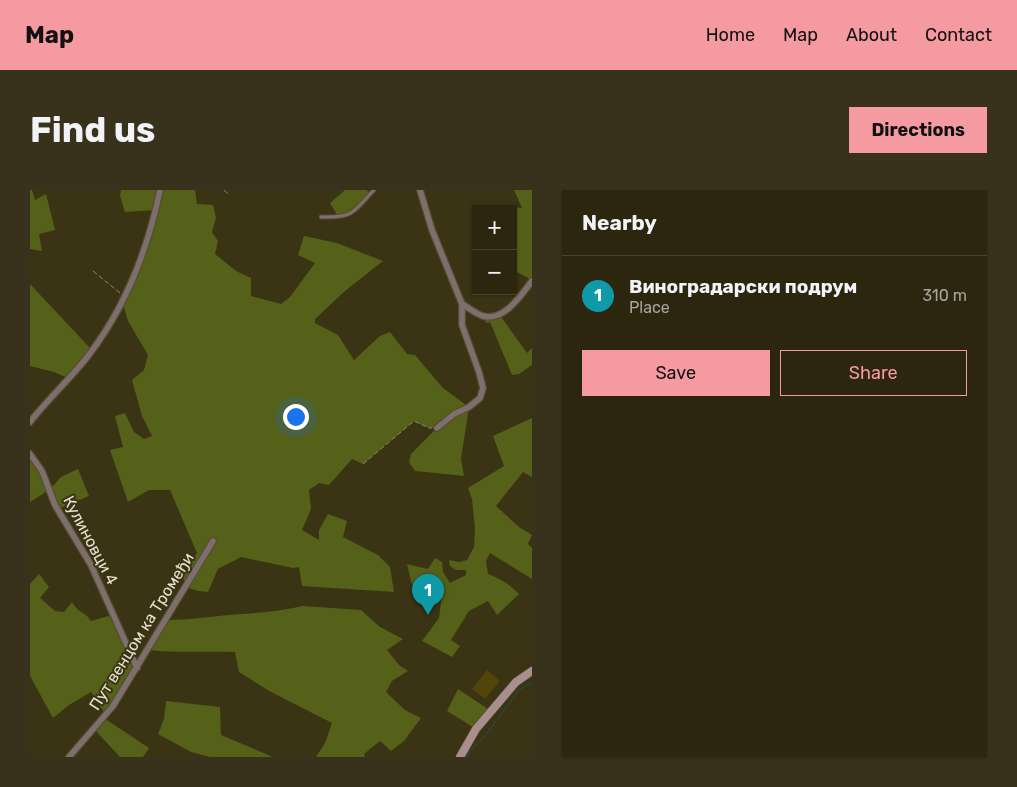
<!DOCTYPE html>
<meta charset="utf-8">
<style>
:root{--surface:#2c260f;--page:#38321d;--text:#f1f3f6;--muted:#a6a59e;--line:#48432f;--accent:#f49aa0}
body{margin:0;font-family:Rubik,sans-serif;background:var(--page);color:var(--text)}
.controls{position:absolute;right:15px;top:15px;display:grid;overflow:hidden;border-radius:0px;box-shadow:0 1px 4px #0004}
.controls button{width:45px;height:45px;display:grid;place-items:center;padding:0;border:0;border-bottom:1px solid var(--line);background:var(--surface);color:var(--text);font:25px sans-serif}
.you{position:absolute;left:265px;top:226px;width:18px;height:18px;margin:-12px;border:4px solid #fff;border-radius:50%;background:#1a73e8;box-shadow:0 0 0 8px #1a73e833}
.badge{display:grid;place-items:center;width:32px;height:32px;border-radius:50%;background:var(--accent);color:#fff;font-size:16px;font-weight:700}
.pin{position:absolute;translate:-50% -41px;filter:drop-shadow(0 1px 2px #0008)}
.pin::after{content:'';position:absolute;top:26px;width:18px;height:15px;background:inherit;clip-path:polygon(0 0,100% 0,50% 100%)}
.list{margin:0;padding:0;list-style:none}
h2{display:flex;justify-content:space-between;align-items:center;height:65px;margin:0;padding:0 20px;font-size:21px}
h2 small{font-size:16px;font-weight:400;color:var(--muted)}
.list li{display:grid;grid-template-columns:32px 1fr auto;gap:15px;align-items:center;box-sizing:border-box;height:80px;padding:0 20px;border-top:1px solid var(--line)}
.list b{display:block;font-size:19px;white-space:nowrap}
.list p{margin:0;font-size:16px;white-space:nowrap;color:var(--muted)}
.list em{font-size:16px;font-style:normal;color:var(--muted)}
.actions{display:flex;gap:10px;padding:15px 20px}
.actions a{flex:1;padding:11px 0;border:1px solid var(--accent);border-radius:0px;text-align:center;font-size:18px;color:var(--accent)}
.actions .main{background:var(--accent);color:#111}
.map{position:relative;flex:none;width:502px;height:567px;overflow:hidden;border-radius:0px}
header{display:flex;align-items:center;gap:30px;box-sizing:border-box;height:70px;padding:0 25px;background:var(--accent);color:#111}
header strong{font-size:24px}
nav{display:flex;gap:28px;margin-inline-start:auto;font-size:18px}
.intro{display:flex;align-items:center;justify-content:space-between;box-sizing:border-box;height:120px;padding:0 30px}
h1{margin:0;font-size:35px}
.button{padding:12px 22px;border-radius:0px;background:var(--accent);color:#111;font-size:18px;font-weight:700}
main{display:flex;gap:30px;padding:0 30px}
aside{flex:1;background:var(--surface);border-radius:0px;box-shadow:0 1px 4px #0004}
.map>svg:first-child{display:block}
.green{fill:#556018}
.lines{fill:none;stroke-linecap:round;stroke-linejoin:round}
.stream{stroke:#234e58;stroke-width:1}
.building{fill:#52450a}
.lane-casing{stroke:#554f32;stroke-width:5}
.street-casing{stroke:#554f32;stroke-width:8}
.secondary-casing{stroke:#554f32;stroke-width:9}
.path{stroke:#8d886f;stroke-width:1;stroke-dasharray:5 2.5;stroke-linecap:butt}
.lane{stroke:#7f6e6e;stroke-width:3}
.street{stroke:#7f6e6e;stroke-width:5.5}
.secondary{stroke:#a98e8e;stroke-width:8}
.labels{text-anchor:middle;stroke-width:4;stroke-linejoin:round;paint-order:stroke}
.street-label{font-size:16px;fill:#e5e1cf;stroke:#3a3314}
</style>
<header>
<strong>Map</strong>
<nav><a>Home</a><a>Map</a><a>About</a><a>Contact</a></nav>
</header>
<div class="intro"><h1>Find us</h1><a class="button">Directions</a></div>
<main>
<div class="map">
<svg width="502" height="567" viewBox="0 0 502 567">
<rect width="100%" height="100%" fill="#3a3314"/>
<path class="green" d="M0,0h2l3,10 11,-6 9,36 -16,4 3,17 -12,-2z
M91,0h74l2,14 16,1 3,13 -4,14 6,9 -3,13 21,17 15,7v18l30,8 9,-7 25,-34 -17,-8 6,-19 33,7 46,18 -38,30 -30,28v4l23,12 16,25 26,-24 10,-4 17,22 8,1 28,33 26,19 -8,52 3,17 -49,-5 -6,-9 2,-8 26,-26h-8l-15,-7 -51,43 -11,-5 -23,26 -10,-2 -10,7 2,19 -9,21 17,10v-10l9,-16 19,7 -4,16 35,18 12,12 4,25 -92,-6 -3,-19 -6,1 -52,-11 -23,12 -10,23 -10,-1 -12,-4 -4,-13 15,-21 -27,-63h-21l-21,12 -18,-52 13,-3 -8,-31 10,-3 9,19 10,7 8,-3 -10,-20 -10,-36 12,-10 4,-15 -20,-34 -6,-20 16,-33 18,-58 -31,2 -5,-16z
M315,0h21l5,3 -21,22 -11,3 -9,-15z
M484,0h18v90l-19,-10v-61h-7l2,-2 14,1z
M0,94l62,66 -24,28 -14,-6 -24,-6z
M469,124l28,39 5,-5v17l-13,9 -7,1 -22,-53 -4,1 -3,-7z
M502,228v59l-9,-5 -27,34 23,21 13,8 -4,9 4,4v31l-42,-26 -4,8 2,13c13,5 21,10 31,20l-22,21 -9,-14 -19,10 -18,29 9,6 -8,11 -30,-16 17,-23 3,-24 -12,-3 -6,-9 -12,3 -5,-21 21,5 7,-11 7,4 1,10 7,11 16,-8v-5h-10l-6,-4 -1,-6 10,2 8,-2 7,-13 1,-18 -3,-30 -4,-11 36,-22 -11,-30z
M0,264l20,35 11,-12 17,-8 11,27 -31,13 -9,-19 -19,12z
M9,384l10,13 -9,11 15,13 9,1 8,-10c7,12 14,10 19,19l21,-6 25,53 -31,47 -15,-23 -22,13 -16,13 -23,-42v-92z
M273,416l58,4 19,17 23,12 -16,11 12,15 9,6 -16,10 -6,11 19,18 16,8 -17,23 -13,10 -11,-10 -16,13 1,3h-49l9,-14 7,-20 -61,-31 -32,-20 -4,-20c-29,-1 -58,1 -87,-2l18,-30c21,0 41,-3 63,-5 25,-2 49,-3 74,-9z
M428,499l33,22 -15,18 -29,-18z
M136,511l54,6 1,28 52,22h-63l-19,-5 -33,-18 6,-15z
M74,528l45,30 -6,9h-23l-26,-28z"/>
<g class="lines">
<path class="stream" d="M437,567l2,-5 16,-16 34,-46 13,-8"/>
</g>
<path class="building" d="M457,480l13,11 -15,18 -13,-10z"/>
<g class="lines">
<g class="lane-casing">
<path id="lane" d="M291,27c33,1 31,-4 53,-27"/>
</g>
<g class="street-casing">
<path id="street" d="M390,0l12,40 30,74v21l17,47 4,16 -3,10 -11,9 -15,7 -17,14
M432,114c7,4 14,10 21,12 21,6 38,-21 49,-35
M0,232c18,-23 40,-43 58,-66 37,-48 60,-107 72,-166
M0,264l12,17 13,34 36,60 46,103
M39,567l44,-51 100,-165"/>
</g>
<g class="secondary-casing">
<path id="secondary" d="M430,567l16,-28 40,-47 16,-11"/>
</g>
<path class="path" d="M194,0l5,5
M63,81l27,22
M333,274l51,-43 15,7h3"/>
<use href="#lane" class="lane"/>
<use href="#street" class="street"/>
<use href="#secondary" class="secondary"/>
</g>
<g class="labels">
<g class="street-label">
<text transform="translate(61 350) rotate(62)" y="6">Кулиновци 4</text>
<text transform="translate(111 441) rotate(-58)" y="6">Пут венцом ка Тромеђи</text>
</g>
</g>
</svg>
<div class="controls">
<button>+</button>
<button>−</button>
</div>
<div class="you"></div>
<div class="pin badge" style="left:398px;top:425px;background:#0f9aa8">1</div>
</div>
<aside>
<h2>Nearby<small></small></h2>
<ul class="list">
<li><span class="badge" style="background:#0f9aa8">1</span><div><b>Виноградарски подрум</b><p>Place</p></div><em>310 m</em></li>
</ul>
<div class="actions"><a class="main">Save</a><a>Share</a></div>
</aside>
</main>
